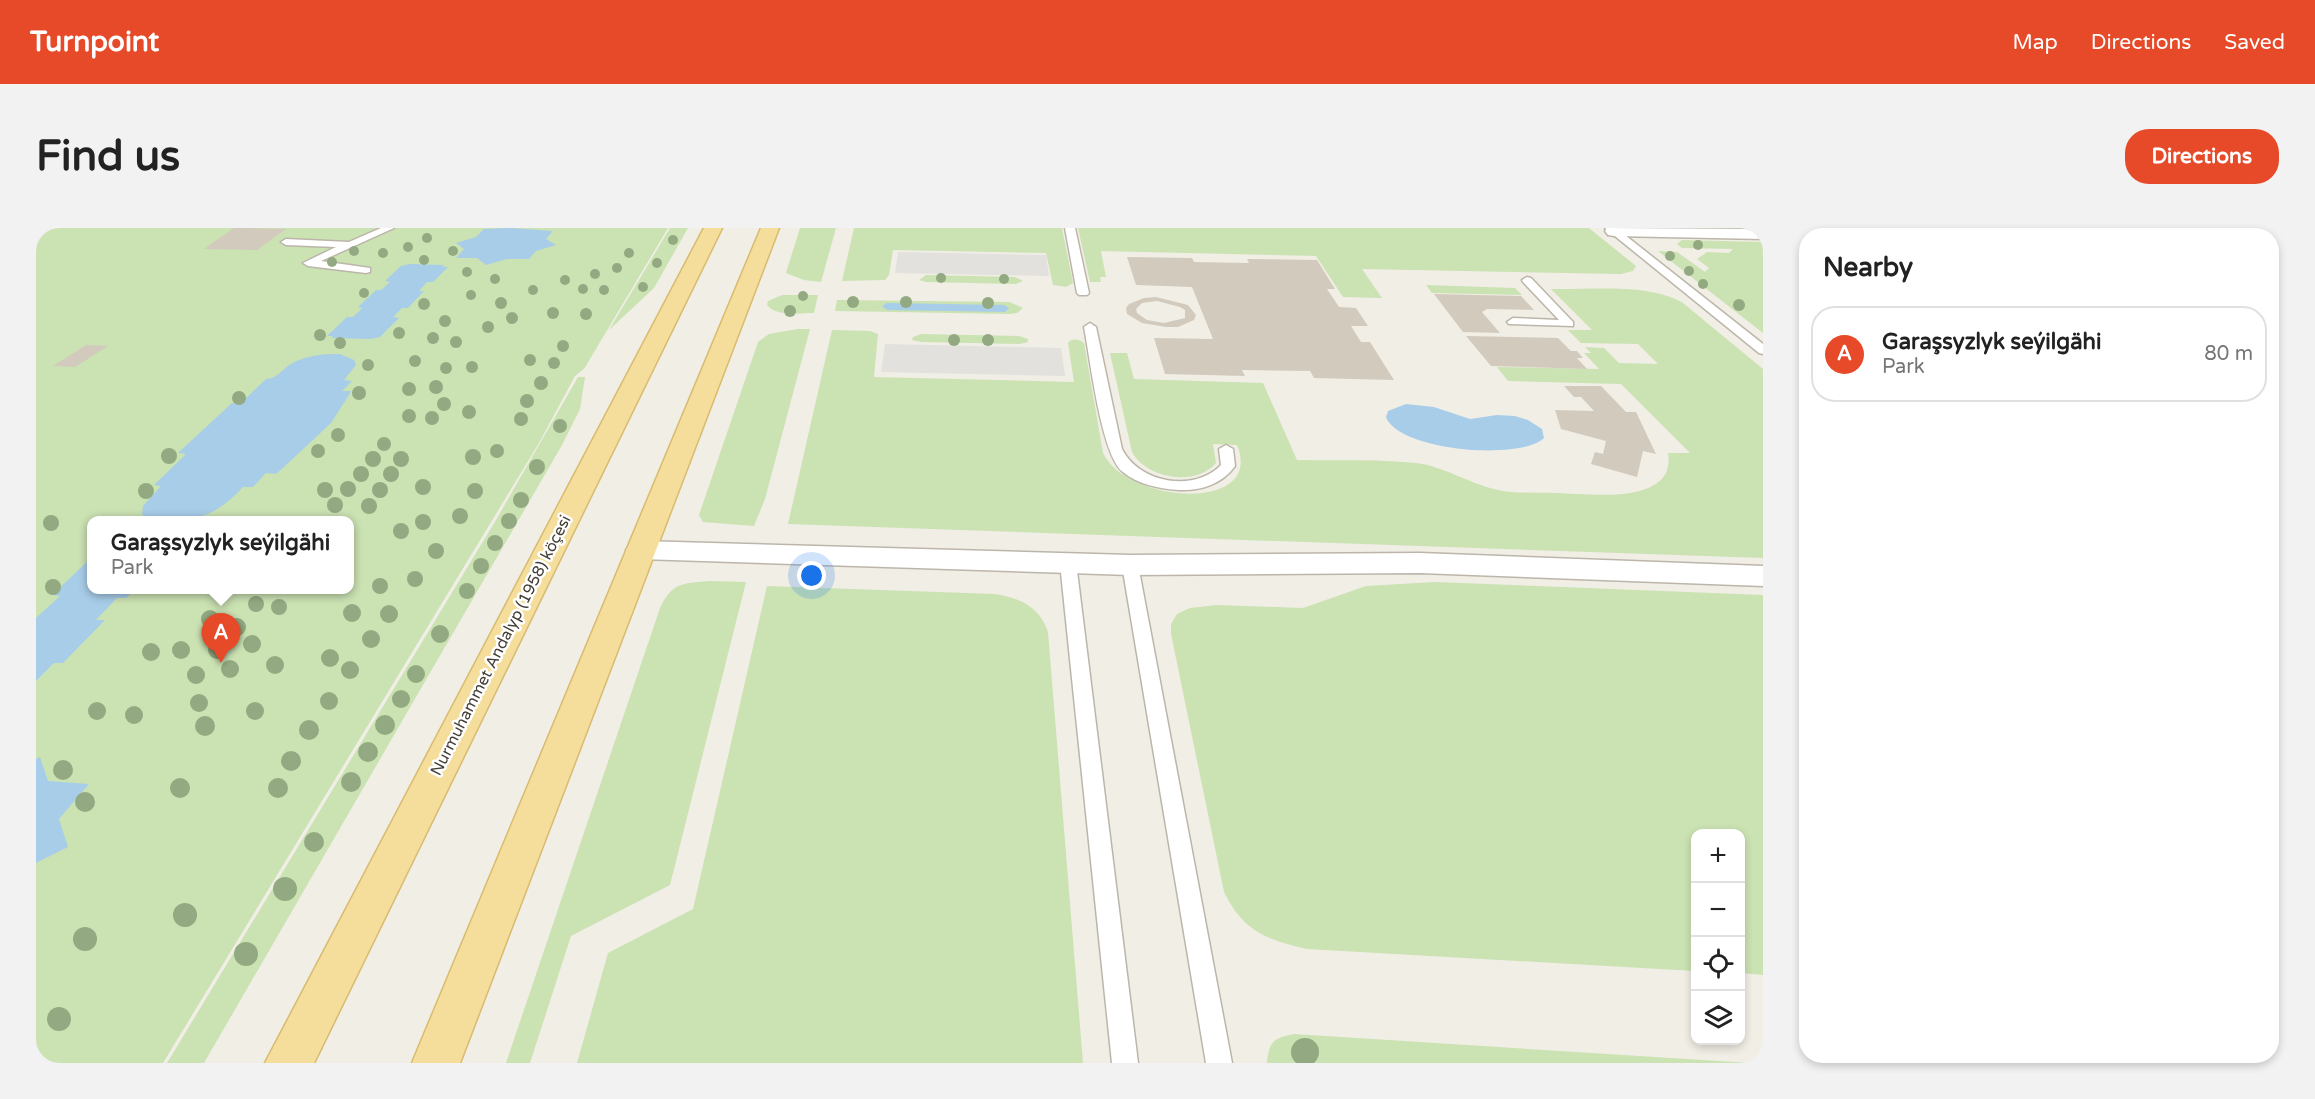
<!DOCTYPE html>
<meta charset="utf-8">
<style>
:root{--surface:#fff;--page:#f2f2f2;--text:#222;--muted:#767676;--line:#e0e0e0;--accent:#e64a29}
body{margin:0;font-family:"Varela Round",sans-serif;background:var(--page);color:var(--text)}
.controls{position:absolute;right:18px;bottom:18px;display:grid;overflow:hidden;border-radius:12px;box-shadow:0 3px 9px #0003}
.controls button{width:54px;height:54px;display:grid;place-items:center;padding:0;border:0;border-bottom:2px solid var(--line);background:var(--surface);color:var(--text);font:30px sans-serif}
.you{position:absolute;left:776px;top:348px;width:21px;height:21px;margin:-15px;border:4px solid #fff;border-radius:50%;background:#1a73e8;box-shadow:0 0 0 9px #1a73e833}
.badge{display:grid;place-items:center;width:39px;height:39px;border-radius:50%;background:var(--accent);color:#fff;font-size:20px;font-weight:700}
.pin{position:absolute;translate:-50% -50px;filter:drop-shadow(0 2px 3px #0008)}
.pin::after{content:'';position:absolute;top:32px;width:21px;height:18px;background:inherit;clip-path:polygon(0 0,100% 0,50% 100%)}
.popup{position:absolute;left:51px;top:288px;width:267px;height:78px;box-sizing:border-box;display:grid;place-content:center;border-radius:12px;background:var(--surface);filter:drop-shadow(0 2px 4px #0005);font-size:20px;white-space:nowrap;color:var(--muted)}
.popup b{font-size:22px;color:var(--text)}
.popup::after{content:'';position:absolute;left:50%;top:100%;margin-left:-12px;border:12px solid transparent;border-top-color:var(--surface)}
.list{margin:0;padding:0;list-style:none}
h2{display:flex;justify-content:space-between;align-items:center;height:78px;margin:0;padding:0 24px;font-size:26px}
h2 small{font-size:20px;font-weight:400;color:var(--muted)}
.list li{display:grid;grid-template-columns:39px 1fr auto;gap:18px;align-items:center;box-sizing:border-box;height:96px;margin:0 12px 12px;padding:0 12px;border:2px solid var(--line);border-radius:24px}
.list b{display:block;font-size:22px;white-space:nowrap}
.list p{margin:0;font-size:20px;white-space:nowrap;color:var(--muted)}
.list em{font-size:20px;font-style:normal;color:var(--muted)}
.icon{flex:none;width:33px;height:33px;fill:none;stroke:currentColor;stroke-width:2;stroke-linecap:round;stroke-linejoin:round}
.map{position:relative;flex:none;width:1727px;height:835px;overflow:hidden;border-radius:24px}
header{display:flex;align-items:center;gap:36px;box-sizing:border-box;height:84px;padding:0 30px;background:var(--accent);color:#fff}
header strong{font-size:28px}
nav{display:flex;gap:33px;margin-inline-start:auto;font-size:21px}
.intro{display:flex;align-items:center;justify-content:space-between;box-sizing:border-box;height:144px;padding:0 36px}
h1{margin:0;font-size:42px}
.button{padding:15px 27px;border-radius:24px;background:var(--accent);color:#fff;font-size:21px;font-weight:700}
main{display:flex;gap:36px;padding:0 36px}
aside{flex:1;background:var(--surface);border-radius:24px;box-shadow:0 3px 9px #0003}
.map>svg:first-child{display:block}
.green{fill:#cbe2b3;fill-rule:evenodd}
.parking{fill:#e3e1de}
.water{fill:#a8cde9}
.building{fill:#d2cabd;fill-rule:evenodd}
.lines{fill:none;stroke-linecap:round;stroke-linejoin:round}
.service-casing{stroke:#bcb6aa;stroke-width:3}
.minor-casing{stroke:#bcb6aa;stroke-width:3}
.primary-casing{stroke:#d8bb6e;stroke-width:3}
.service{fill:#fff;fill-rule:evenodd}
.minor{fill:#fff;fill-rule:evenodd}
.primary{fill:#f5de9c;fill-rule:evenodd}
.tree{fill:#93a981}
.labels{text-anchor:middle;stroke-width:5;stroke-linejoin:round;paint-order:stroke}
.street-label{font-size:16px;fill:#443f36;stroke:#fff}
</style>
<header>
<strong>Turnpoint</strong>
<nav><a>Map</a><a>Directions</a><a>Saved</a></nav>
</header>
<div class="intro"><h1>Find us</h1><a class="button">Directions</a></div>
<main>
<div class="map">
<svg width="1727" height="835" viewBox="0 0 1727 835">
<rect width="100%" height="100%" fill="#f1eee6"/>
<path class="green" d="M0,0h632l-84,141 -9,7 -36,67 -376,620h-127zM56,292h258v70h-258z
M634,0h18l-34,60 -45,42z
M764,0h36l-15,54 -17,-2 -18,-7z
M818,0h208l11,55 -7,4 -13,-2 -7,-32 -153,-3 -4,25 -4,5 -43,1z
M1042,0h511l47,38 -3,5 -12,3 -259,-5 20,29 -39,-1 -27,-41 -215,-5 5,26h-6l1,5h-11z
M1646,12l81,2v91l-105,-82 19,1 28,20 4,-4 -12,-9 10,-7 22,1 4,-4 -51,-1 -5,-4z
M890,47l89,2 8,4 -7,3 -90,-2 -7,-2z
M1390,57l89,3 7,7 -90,-2z
M1515,61c40,1 98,-6 132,14l80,66v189l-975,-34 44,-194 38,1 8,3 -4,43 200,5 -6,-39c4,-5 11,-4 16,0l19,110c24,51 162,60 134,-8l-24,-1 3,19c-20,24 -69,16 -84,-11l-22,-99h17l7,26 129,4 34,77c39,1 79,-1 119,3 27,3 54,21 82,27 18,4 40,2 59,3 31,1 120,13 111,-40h22l-69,-69 -113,-3 -11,-14 102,2 -15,-16h7l-6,-6 19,1 15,15 39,1 -20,-20 -57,-1 -13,-13h24z
M746,67h36l-4,18c-15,0 -37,4 -47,-8l1,-4z
M801,72l172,2 14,6 -6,5 -7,1 -175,-3z
M762,101h12l-45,170 -11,27 -51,-4 -4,-7 59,-173 11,-8z
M885,106l98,2 9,3v3l-8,2 -99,-2 -9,-2 1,-3z
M542,149h7l-5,32 -18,36 -358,618h-37l329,-543z
M675,353l35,1 -76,303 -99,51 -41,127h-24l154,-455c12,-26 24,-25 51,-27z
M1399,354l328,13v380l-22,-2 -1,-139h-44l-1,137 -388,-22c-40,-9 -64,-18 -83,-57l-53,-258v-10l6,-10 13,-6 27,-3 86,3 63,-22z
M731,358l228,8c25,4 45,13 53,38l35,431h-506l31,-110 85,-44z
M1258,806l456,29h-483c2,-22 7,-25 27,-29z"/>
<path class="parking" d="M862,24l148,3 3,21 -154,-3z
M849,116l176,4 4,28 -184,-4z"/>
<path class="water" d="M475,0l42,3 -7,8 10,6 -20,6 -7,8h-22l-21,6 -9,-7h-21l8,-9 -8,-6 20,-6 8,-8z
M373,36l35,1 -1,2h5l-15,15h-6l-8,9h5l-16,17h-6l-9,9 6,1 -19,19 -9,2 -40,-1 2,-2h-6l20,-19h6l9,-9 -4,-1 18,-17h5l9,-8 -5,-1 16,-15z
M851,75l117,2 5,3 -4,4 -118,-2 -5,-4z
M304,126l14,6 2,5 -12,15 8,1 -10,10h9l-2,4 -18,28 -47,44 -8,7 -10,-1 -13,14h-10c-33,35 -50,33 -95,33l-6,-6 1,-8 18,-20 -7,-1 32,-31 -8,-1 54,-50 8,1 26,-25c11,0 16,-10 25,-15 15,-9 32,-10 49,-10z
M1370,176l28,3 36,12 27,-4 18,1 13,4 14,9 2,9c-23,23 -146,13 -158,-21l2,-6z
M54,331l2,31h43l-9,8h-9l-21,22h9l-42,43h-9l-18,18v-63l24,-22 -8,-1z
M4,529l8,24 41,3 -30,35 9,28 -32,16v-104z"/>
<path class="building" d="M198,0h7l45,1 -29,21 -53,-1z
M1091,29l65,1 2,4 55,1 -2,-4 70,1 18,29h-8l12,18 17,1 12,18h-17l10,16h9l24,38 -80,-2 -4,-7 -68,-1 3,6 -80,-2 -11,-36 59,1 -21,-52 -56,-2z
M1398,66l87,2 13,14 -47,-1 -5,3 18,21 -37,-1z
M1120,69l32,8 8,10 -2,5 -16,7h-12l-24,-4 -15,-9 -1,-6 3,-4 15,-6zM1121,73l23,6 5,3v8l-21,5 -17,-3 -10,-7 -1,-4 6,-6z
M1430,108l92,2 13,13h6l6,7h-6l10,11 -96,-3z
M50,117l22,1 -33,21 -22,-1z
M1528,158h37l25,26h10l20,42 -13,-3 -6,26 -46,-13 4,-12 8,2 3,-13 -45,-12 -6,-19 39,1 -13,-14h-7z"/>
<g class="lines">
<g class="service-casing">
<path id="service" d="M345,0h13l-73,33 49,7v4l-4,1 -58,-7 -5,-3 33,-16 -50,-2 -5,-3 5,-3 63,3z
M1029,0h10l14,65 -2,2h-8l-2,-2z
M1569,0h11l147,116v10l-4,-1z
M1491,49l4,1 42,44v4l-64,-2 -2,-2 6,-4 46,2 -36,-38 -1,-2z
M1054,95l6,4 26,122c17,34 72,44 99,16l-2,-16 7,-4 7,4 2,17c-13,18 -34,25 -56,24 -19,-1 -42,-6 -56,-18 -22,-17 -33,-115 -39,-145z
M1032,330l6,1 2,4 62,500h-26l-52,-500 2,-4z
M1094,332l6,1 2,4 94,498h-26l-84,-498 2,-4z"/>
</g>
<g class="minor-casing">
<path id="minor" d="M1571,0l156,1v10l-149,-3 -6,-1 -3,-4z
M605,313l489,14 290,-2 343,13v20l-343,-13 -290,2 -489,-16 -10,-2 -5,-7 5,-7z"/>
</g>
<g class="primary-casing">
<path id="primary" d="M668,0h18l-408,835h-49z
M725,0h18l-319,835h-48z"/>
</g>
<use href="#service" class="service"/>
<use href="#minor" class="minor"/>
<use href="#primary" class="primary"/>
</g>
<g class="tree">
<circle cx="391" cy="10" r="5"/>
<circle cx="637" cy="12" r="5"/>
<circle cx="1662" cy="17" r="5"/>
<circle cx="372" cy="19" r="5"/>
<circle cx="318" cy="23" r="5"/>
<circle cx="417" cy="23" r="5"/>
<circle cx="347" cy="25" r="5"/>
<circle cx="593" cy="25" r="5"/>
<circle cx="1634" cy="28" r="5"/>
<circle cx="388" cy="32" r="5"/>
<circle cx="296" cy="34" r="5"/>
<circle cx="621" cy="35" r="5"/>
<circle cx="581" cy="40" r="5"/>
<circle cx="1653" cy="43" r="5"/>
<circle cx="431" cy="44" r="5"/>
<circle cx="559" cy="46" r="5"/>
<circle cx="905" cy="50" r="5"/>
<circle cx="459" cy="51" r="5"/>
<circle cx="968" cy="51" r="5"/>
<circle cx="529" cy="52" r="5"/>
<circle cx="1667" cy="56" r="5"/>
<circle cx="607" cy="59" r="5"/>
<circle cx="547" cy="61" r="5"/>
<circle cx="497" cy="62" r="5"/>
<circle cx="568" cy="62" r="5"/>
<circle cx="328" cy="65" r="5"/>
<circle cx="435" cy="67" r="5"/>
<circle cx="767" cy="68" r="5"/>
<circle cx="817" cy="74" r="6"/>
<circle cx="870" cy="74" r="6"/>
<circle cx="465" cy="75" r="6"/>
<circle cx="952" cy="75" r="6"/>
<circle cx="388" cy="76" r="6"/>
<circle cx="1703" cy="77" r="6"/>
<circle cx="754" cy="83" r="6"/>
<circle cx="517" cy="85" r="6"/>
<circle cx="550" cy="86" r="6"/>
<circle cx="476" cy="90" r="6"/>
<circle cx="409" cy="93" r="6"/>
<circle cx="452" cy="99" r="6"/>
<circle cx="363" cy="105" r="6"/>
<circle cx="284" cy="107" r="6"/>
<circle cx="397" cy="110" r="6"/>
<circle cx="918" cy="112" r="6"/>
<circle cx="952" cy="112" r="6"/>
<circle cx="420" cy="114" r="6"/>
<circle cx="304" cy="115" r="6"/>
<circle cx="527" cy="118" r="6"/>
<circle cx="494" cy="132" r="6"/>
<circle cx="379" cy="133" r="6"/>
<circle cx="518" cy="135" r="6"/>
<circle cx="332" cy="137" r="6"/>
<circle cx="436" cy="139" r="6"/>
<circle cx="410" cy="140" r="6"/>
<circle cx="505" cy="155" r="7"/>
<circle cx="400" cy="159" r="7"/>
<circle cx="373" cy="161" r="7"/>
<circle cx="323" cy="165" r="7"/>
<circle cx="203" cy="170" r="7"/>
<circle cx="491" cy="173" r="7"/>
<circle cx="408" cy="176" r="7"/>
<circle cx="433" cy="184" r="7"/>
<circle cx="373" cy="188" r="7"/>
<circle cx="396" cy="190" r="7"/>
<circle cx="485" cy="191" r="7"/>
<circle cx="524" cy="198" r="7"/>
<circle cx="302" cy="207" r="7"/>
<circle cx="348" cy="216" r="7"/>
<circle cx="282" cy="223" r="7"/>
<circle cx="461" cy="223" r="7"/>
<circle cx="133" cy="228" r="8"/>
<circle cx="437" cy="229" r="8"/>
<circle cx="337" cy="231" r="8"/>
<circle cx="365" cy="231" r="8"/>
<circle cx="501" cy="239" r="8"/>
<circle cx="325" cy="246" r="8"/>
<circle cx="355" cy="246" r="8"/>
<circle cx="387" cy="259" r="8"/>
<circle cx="312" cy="261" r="8"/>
<circle cx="289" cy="262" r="8"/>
<circle cx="344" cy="262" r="8"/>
<circle cx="110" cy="263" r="8"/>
<circle cx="439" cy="263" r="8"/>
<circle cx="485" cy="272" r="8"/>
<circle cx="299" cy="277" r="8"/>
<circle cx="333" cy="278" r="8"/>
<circle cx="424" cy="288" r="8"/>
<circle cx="473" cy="293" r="8"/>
<circle cx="387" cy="294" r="8"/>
<circle cx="15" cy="295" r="8"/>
<circle cx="365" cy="303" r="8"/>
<circle cx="459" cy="315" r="8"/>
<circle cx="400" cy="323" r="8"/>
<circle cx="445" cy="338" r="8"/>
<circle cx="379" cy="351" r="8"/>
<circle cx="344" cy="358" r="8"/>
<circle cx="17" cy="359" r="8"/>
<circle cx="431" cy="363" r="8"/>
<circle cx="220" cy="376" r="8"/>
<circle cx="243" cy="379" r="8"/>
<circle cx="316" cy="385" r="9"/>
<circle cx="353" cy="386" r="9"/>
<circle cx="174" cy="391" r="9"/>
<circle cx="201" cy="399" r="9"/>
<circle cx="404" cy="406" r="9"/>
<circle cx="335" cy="411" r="9"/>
<circle cx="216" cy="416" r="9"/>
<circle cx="145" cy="422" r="9"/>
<circle cx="181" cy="422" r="9"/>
<circle cx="115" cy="424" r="9"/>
<circle cx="294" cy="430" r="9"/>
<circle cx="239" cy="437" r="9"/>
<circle cx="194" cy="441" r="9"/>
<circle cx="314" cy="442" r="9"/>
<circle cx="380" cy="446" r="9"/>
<circle cx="160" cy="447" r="9"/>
<circle cx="365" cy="471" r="9"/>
<circle cx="293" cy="473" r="9"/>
<circle cx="163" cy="475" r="9"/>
<circle cx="61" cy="483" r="9"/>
<circle cx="219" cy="483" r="9"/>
<circle cx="98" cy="487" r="9"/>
<circle cx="349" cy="497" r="10"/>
<circle cx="169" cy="498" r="10"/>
<circle cx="273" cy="502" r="10"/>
<circle cx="332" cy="524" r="10"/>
<circle cx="255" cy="533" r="10"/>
<circle cx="27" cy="542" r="10"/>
<circle cx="315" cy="554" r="10"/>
<circle cx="144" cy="560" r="10"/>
<circle cx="242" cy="560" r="10"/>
<circle cx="49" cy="574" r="10"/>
<circle cx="278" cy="614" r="10"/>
<circle cx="249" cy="661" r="12"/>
<circle cx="149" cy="687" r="12"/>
<circle cx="49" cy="711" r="12"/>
<circle cx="210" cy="726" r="12"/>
<circle cx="23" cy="791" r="12"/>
<circle cx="1269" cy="824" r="14"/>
</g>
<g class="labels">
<g class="street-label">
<text transform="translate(464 417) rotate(-63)" y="6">Nurmuhammet Andalyp (1958) köçesi</text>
</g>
</g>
</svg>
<div class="controls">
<button>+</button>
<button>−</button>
<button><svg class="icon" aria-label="locate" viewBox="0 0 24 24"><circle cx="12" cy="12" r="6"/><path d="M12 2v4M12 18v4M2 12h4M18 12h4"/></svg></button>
<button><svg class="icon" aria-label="layers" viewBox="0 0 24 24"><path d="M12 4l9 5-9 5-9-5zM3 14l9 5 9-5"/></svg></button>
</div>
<div class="you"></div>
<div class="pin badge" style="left:185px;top:435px">A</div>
<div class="popup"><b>Garaşsyzlyk seýilgähi</b>Park</div>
</div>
<aside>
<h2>Nearby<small></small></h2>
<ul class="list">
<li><span class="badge">A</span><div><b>Garaşsyzlyk seýilgähi</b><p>Park</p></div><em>80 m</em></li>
</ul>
</aside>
</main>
